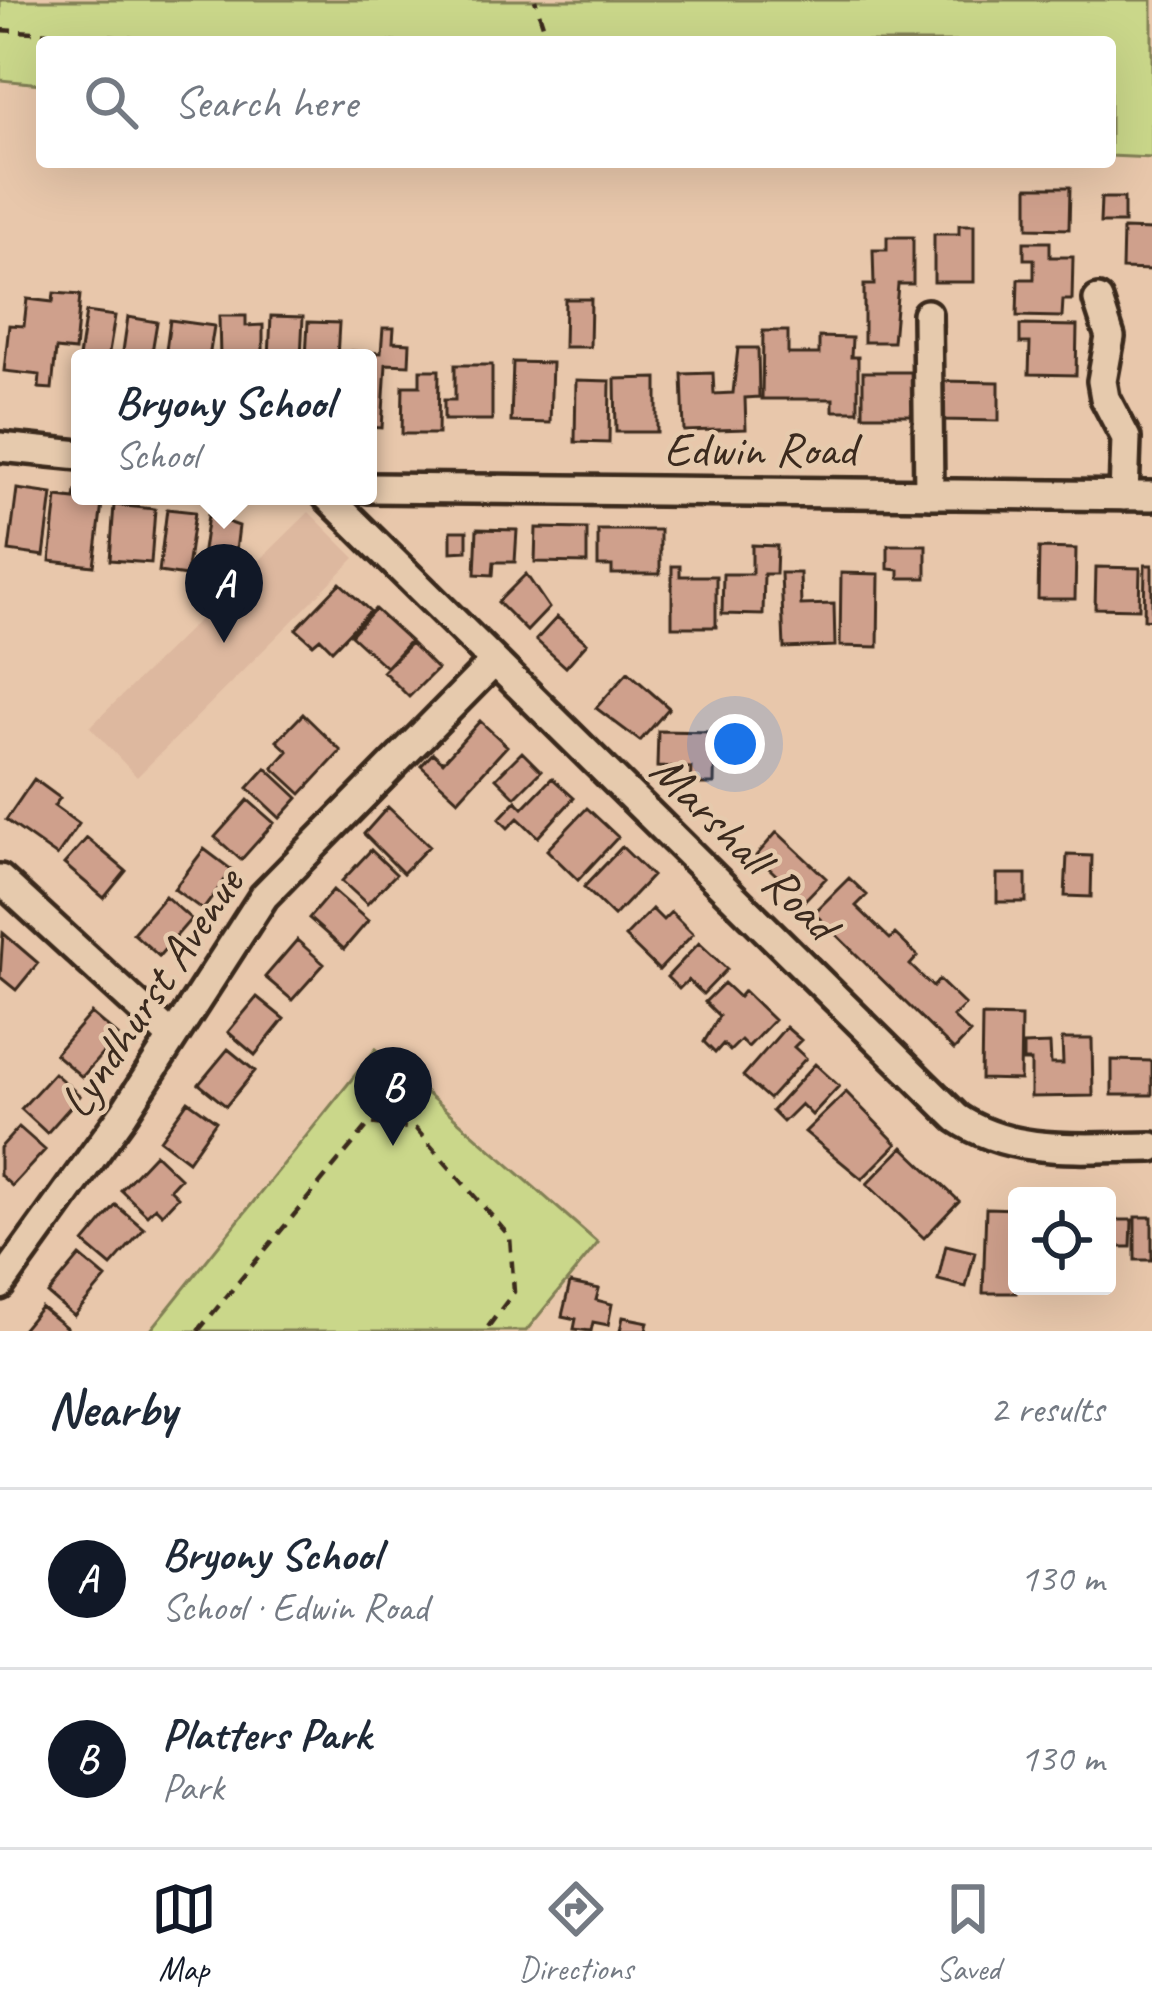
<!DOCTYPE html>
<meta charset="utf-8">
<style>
:root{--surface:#fff;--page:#f2f2f3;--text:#1f2937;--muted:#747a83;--line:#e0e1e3;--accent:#111827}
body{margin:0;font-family:Caveat,sans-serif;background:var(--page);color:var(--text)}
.controls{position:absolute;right:36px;bottom:36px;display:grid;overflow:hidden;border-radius:12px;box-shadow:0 12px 48px #0002}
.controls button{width:108px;height:108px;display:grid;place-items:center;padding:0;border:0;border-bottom:3px solid var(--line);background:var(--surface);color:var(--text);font:60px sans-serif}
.you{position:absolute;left:735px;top:744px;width:42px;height:42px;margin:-30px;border:9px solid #fff;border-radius:50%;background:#1a73e8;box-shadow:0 0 0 18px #1a73e833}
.badge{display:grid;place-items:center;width:78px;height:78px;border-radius:50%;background:var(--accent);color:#fff;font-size:39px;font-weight:700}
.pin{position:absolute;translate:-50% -99px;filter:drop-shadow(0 3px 6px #0008)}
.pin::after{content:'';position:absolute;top:63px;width:42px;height:36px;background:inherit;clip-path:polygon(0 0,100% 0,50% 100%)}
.popup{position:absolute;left:71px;top:349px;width:306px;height:156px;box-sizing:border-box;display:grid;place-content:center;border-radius:12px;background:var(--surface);filter:drop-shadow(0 3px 9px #0005);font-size:39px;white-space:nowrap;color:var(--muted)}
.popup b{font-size:45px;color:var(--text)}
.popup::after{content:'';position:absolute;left:50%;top:100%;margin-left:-24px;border:24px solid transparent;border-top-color:var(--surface)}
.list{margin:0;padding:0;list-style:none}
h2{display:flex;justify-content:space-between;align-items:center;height:156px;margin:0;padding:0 48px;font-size:51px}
h2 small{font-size:39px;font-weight:400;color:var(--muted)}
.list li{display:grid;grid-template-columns:78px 1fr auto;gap:36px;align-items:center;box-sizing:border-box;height:180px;padding:0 48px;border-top:3px solid var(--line)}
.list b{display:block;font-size:45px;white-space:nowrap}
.list p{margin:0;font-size:39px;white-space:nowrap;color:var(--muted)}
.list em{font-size:39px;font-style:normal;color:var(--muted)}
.icon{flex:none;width:66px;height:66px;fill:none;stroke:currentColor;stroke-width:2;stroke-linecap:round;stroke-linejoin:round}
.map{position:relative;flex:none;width:1152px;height:1331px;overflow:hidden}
.search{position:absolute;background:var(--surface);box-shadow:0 12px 48px #0002;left:36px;right:36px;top:36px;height:132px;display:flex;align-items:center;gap:30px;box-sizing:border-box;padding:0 42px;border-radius:12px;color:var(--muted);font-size:45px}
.sheet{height:516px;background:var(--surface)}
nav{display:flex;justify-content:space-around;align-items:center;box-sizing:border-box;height:168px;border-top:3px solid var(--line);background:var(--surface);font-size:33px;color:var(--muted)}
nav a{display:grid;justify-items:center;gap:6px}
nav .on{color:var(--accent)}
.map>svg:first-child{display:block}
.built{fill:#ddb89f}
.green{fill:#cad78a;stroke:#828054;stroke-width:3}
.building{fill:#cfa08c;stroke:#3b2a1e;stroke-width:3}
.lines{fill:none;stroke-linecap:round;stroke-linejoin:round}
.minor-casing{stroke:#3b2a1e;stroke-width:36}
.path{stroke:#3b2a1e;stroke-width:4.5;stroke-dasharray:12 9;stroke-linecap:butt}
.minor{stroke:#e6caad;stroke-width:27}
.labels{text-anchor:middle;stroke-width:9;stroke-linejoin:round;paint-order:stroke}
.street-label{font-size:48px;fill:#3b2a1e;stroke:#e6caad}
</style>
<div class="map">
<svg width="1152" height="1331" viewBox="0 0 1152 1331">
<rect width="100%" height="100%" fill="#e8c7ab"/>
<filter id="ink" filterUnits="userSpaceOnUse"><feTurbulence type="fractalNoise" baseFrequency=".00833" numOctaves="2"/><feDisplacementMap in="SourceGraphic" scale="24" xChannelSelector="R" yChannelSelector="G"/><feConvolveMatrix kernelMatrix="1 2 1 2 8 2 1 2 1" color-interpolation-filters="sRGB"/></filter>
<g filter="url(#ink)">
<path class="built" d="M309,512l46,46 -218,219 -47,-50z"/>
<path class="green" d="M0,0h1152v158l-42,-2v-114h-1068v42l-42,-4z
M376,1049l222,194 -72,88h-376z"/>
<path class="building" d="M1028,187h42l-1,42 -41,-1z
M1101,198h23v25h-24z
M959,225h15v57h-40v-48h25z
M1123,229l29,1v40l-30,-1z
M887,237h26v47h-15l-5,58h-29v-57h10l-1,-35h14z
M1024,242h26v15h23l-1,43h-9l-1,17 -45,-1 1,-37h16v-20h-10z
M54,293l26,2 -5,56 -19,-2 -4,40 -13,-1 1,-13 -36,-4 5,-46 15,1 3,-27 26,3z
M565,299h26l-1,48h-26z
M86,312l29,4 -7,42h-28v7l-2,-1z
M219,316h27v10l17,-1v33h-43z
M271,316l32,1 -2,41h-32z
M128,317l29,5 -6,36h-29z
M170,320l44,6 -5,32h-44z
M308,322l31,1 -2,35h-31z
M1020,325l57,1 -1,49 -47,-1 1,-31h-10z
M383,328h11l-1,14 17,1 -1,22 -23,-1 -4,64 -14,-1v-69h-18l1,-7 30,2z
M763,331h25v23h31v-17l33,1 -1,19h7v54h-25v-12h-71z
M738,348h20l1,49 -14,1 1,31 -62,2 -2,-57 31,-1 1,21 19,-1z
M513,362l39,1 -2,60 -39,-1z
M455,365h37v55h-48v-20h11z
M420,370h19l-1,64h-36l1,-48h17z
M863,372h53l-1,43h-52z
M657,378v54h-41l-1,-53z
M576,380l34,1 -1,62 -34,-1z
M939,381l60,1v39l-60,-1z
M17,489l35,5 -8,62 -35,-5z
M76,491l27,5 -9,70 -44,-5 7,-64 18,2z
M114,505l41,4 -4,54 -41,-3z
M167,509l28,3 -9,64 -27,-4z
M208,515l31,11 -4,33 -12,-2 -3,18 -20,-3z
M536,528l51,1v34l-52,-1z
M477,529l40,1 -2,32h-21l-1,13 -18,-1z
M598,530h62v44h-48v-8h-14z
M451,531h16v20l-16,1z
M752,545l25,1 -1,28h-12l-1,41 -41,-1 1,-40h29z
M888,545h38v33h-27v-8l-11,-1z
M1039,548l37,1 -1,50h-37z
M1145,565h7v55l-8,-1z
M672,566h8v10h36v51h-44z
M1096,567l44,1 -1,41 -44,-1z
M781,573h19l1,32 33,-1 1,42 -51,2z
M841,573l38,1 -1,73 -38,-1z
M526,574l23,34 -22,23 -29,-29z
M340,583l30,28 -38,39 -12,-12 -7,6 -17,-15z
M375,609l35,32 -24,26 -35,-32z
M557,617l30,26 -21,24 -30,-27z
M411,643l26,26 -28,28 -26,-26z
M628,672l41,36 -29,33 -44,-33z
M303,714l38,37 -40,43 -28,-26 15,-17 -11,-10z
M480,721l27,25 -49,54 -37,-34 12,-13 10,9z
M658,731l57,1 -1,52h-24l1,-16 -34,-1z
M522,752l19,19 -26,26 -19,-19z
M266,768l32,30 -18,20 -32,-30z
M552,778l22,20 -36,39 -20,-19 -10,10 -9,-9 17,-18 7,7z
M34,779l26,19 -6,8 25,18 -22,32 -51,-36z
M248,800l26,23 -33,37 -26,-23z
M388,807l41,39 -26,27 -39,-39z
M587,808l31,29 -40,43 -31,-30z
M777,832l49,46 -22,23 -48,-45z
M87,838l39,33 -22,27 -40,-34z
M622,847l30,29 -38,40 -30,-29z
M204,849l28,21 -29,40 -29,-21z
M371,850l25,24 -29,30 -25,-23z
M1067,855l25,1 -1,41 -26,-1z
M997,874h29v28h-29z
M849,878l18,17 -11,11 34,33 5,-5 23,22 -8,9 23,22 6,-7 26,25 -12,12 17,16 -16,17 -140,-137z
M333,890l35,31 -24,28 -35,-31z
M165,896l26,23 -32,37 -26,-23z
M652,909l11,11 8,-8 22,22 -34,36 -34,-33z
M3,933l35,30 -22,27 -16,-13z
M297,940l27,24 -32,36 -27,-23z
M699,943l28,26 -24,25 -15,-14 -9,9 -12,-12z
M724,983l15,14 5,-6 30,29 -26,27 -7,-7 -11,11 -7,-7 -8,9 -11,-11 15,-26 -14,-14z
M257,997l27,22 -29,36 -27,-23z
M91,1013l27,23 -36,41 -27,-23z
M982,1016l39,1 -1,63 -39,-1z
M786,1027l15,13 -7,7 12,11 -37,41 -26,-23z
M1062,1039h30l1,57 -62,1v-36h-8v-16l27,-1 1,20h12z
M228,1049l27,22 -29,35 -27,-22z
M1112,1060l40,1v34h-40z
M815,1064l24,22 -27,29 -11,-11 -18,18 -11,-11z
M54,1073l26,23 -33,37 -26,-24z
M846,1092l51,52 -35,35 -57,-47z
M188,1101l28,20 -28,40 -28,-21z
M19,1127l26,23 -33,36 -12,-11v-27z
M903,1147l56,54 -35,37 -57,-54z
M155,1154l25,24 -10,11 8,8 -16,17 -7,-7 -8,8 -26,-25z
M116,1205l28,24 -33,37 -27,-23z
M986,1208l31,1 -1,84h-33z
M1135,1217h17v43h-17z
M1107,1220h25l-1,27h-24z
M946,1245l29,7 -9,35 -28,-7z
M80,1256l26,22 -32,38 -26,-22z
M570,1283l29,6 -3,11 16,4 -4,21 -15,-3 -2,9 -17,-2 2,-10 -14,-3z
M41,1307l26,21 -2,3h-44z
M623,1317l25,5 -2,9h-26z"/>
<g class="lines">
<g class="minor-casing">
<path id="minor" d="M1098,300l12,37 -8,44 3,17 21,40 -2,58
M927,314l2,180
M0,447l80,8
M368,488l784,8
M327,496l630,622c57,39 129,29 195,29
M0,879l172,158
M0,1285l124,-172 140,-217 230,-234"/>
</g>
<path class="path" d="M0,30l192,12
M534,42l10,-14 -9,-28
M198,1331l172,-208 46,6 94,108 4,55 -29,39"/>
<use href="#minor" class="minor"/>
</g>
</g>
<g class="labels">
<g class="street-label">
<text x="760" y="465">Edwin Road</text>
<text transform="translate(745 846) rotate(45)" y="17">Marshall Road</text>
<text transform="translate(150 992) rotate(-56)" y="17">Lyndhurst Avenue</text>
</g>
</g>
</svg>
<div class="controls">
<button><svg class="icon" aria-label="locate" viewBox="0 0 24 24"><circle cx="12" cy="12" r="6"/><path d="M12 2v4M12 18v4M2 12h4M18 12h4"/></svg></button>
</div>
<div class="you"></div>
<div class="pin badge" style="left:224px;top:643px">A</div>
<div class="popup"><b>Bryony School</b>School</div>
<div class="pin badge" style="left:393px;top:1146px">B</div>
<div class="search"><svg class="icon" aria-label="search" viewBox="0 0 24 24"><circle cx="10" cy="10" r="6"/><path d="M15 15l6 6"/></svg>Search here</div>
</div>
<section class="sheet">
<h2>Nearby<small>2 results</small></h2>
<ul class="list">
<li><span class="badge">A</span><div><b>Bryony School</b><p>School · Edwin Road</p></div><em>130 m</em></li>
<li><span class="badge">B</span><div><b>Platters Park</b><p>Park</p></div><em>130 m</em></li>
</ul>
</section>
<nav>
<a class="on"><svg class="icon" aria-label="map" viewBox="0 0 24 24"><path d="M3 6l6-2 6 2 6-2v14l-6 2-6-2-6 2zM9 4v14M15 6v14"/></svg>Map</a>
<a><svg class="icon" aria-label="directions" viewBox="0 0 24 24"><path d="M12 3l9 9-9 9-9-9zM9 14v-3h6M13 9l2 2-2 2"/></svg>Directions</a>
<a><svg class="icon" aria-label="saved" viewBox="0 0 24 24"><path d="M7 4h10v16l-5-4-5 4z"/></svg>Saved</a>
</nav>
